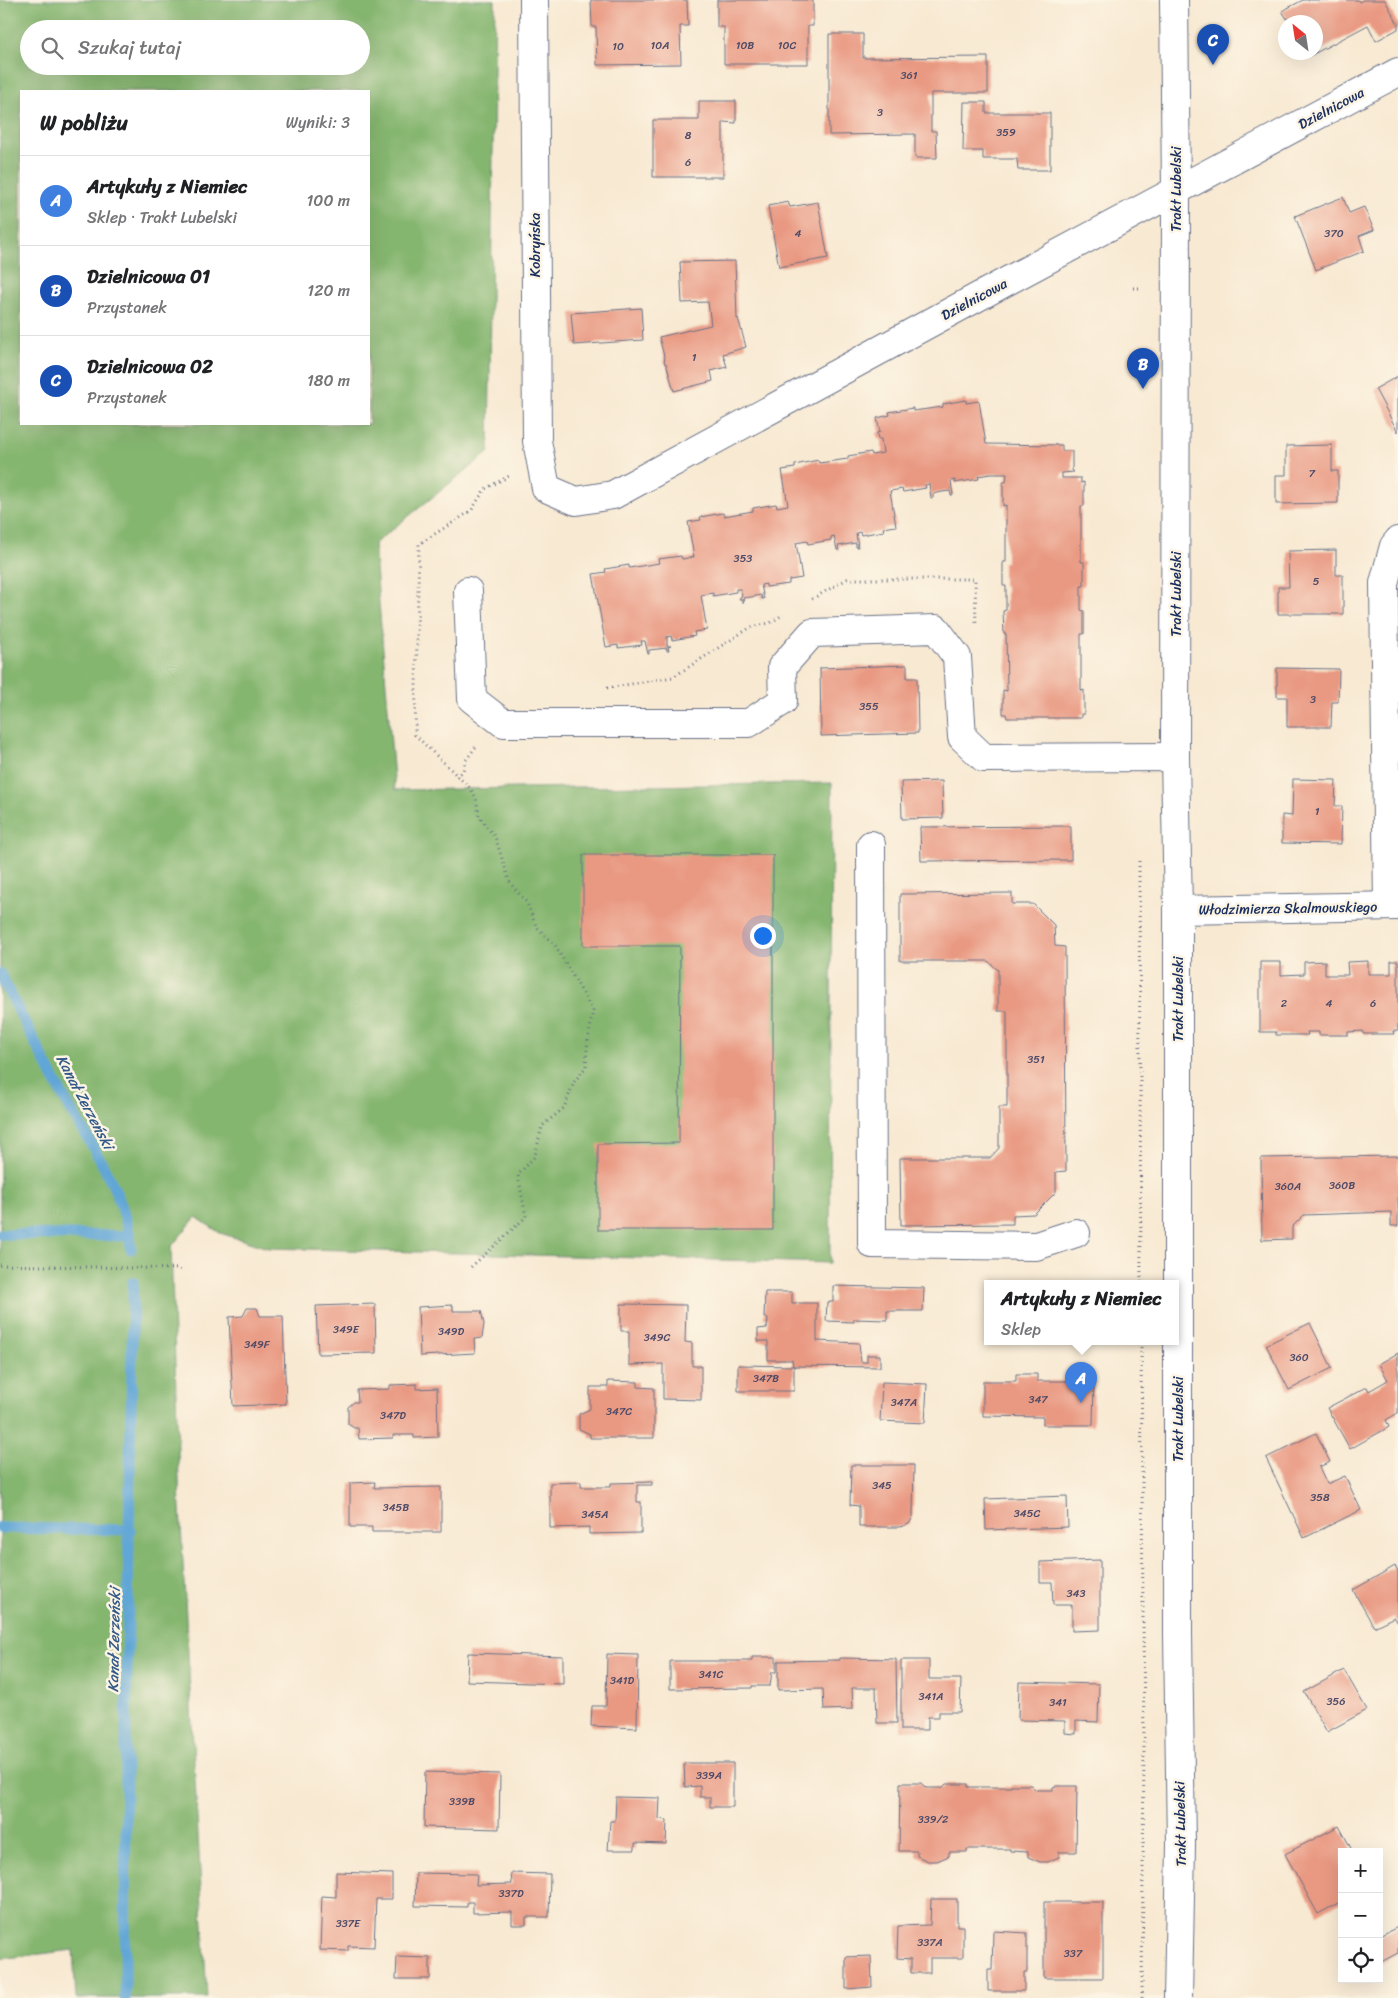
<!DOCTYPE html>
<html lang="pl">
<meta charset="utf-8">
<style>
:root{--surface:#fff;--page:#f6f6f6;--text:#202124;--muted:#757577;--line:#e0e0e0;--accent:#0f766e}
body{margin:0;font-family:Sriracha,sans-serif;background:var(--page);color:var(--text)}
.controls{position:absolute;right:15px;bottom:15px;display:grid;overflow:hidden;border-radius:0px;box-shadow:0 5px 20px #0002}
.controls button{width:45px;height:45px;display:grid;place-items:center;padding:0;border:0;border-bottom:1px solid var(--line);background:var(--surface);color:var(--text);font:25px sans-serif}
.compass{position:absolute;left:1278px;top:15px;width:45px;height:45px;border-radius:50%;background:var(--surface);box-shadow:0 5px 20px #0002;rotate:330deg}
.you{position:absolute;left:762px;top:935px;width:18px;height:18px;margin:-12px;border:4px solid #fff;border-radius:50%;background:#1a73e8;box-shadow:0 0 0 8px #1a73e833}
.badge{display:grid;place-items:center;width:32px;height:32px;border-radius:50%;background:var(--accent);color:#fff;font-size:16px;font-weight:700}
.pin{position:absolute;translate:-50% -41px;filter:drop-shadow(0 1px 2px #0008)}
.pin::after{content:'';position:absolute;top:26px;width:18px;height:15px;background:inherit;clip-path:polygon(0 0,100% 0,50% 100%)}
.popup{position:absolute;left:984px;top:1280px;width:195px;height:65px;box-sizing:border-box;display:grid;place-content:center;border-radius:0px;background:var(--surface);filter:drop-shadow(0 1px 4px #0005);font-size:16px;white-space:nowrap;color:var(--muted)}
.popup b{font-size:19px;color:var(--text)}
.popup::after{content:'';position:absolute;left:50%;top:100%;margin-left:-10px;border:10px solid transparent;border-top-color:var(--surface)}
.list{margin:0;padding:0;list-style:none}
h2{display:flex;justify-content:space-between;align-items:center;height:65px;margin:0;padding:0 20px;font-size:21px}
h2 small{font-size:16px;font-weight:400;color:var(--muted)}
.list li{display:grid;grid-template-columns:32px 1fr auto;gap:15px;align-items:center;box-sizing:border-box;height:90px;padding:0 20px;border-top:1px solid var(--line)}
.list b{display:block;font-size:19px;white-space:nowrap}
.list p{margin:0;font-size:16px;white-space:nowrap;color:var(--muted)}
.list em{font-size:16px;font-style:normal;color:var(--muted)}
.icon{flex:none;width:28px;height:28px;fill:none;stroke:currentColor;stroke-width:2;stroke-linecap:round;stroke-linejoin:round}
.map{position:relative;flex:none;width:1398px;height:1998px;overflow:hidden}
.search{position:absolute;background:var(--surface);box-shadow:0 5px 20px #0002;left:20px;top:20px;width:350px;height:55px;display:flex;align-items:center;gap:12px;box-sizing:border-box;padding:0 18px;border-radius:28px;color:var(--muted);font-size:19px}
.panel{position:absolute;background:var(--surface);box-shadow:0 5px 20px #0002;left:20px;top:90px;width:350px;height:335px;border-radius:0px}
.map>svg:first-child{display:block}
.forest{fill:#85b670;stroke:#507267;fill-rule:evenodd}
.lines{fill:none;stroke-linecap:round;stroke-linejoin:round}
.stream{stroke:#60a6d6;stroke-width:11}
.building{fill:#e99982}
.minor-casing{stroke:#687087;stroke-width:30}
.tertiary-casing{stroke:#687087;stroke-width:30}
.path{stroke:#687087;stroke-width:3;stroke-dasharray:1 4;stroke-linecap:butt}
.minor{stroke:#fff;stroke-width:28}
.tertiary{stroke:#fff;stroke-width:28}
.labels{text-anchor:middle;stroke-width:5;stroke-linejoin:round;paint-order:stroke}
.number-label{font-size:11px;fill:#4e4a67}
.street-label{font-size:14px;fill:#1b2f5e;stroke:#fcf5e5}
.water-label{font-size:15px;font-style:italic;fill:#335988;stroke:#fcf5e5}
</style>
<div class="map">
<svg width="1398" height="1998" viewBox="0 0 1398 1998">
<rect width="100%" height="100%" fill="#fcf5e5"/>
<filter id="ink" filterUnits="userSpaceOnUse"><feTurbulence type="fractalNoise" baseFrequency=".02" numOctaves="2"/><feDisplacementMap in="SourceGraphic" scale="10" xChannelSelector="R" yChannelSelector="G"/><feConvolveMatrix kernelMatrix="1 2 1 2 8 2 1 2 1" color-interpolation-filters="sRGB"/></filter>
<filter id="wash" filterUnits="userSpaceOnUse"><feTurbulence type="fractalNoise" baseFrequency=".0096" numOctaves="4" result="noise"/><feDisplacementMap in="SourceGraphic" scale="20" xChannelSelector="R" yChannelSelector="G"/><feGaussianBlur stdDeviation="1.12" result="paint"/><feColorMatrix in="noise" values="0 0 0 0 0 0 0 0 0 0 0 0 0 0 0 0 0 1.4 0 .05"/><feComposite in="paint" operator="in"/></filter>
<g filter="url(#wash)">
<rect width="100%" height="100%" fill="#f8e9d2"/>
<path class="forest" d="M0,0h495l-6,452 -115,92 21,246 437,-7 -2,480 -562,-15 -48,-15 -24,-16 -25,30 9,261 27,490h-131l-3,-48 -73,9zM29,29h332v37h-332zM21,91h348v333h-348z"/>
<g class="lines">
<path class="stream" d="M0,974c21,42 43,84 65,126 26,45 62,96 66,149
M0,1234l130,2
M0,1528l130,2
M125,1998l1,-264 7,-452"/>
</g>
<g id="blocks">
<path class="building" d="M591,0h96l1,26h-8l1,38 -84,1 -1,-38h-4z
M717,0h96v26h-5v38h-84v-37h-7z
M1303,0h55l1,2 4,-2h22l13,24v5l-22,12 -8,-16 -60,32 -3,-5h11v-30h-27l-7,-11z
M829,34h34v24l125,-1v36h-57v38h5l1,27h-22v-24l-86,1z
M699,101h37v22l-13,-1v55h-70v-57h46z
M964,102h22v11h64v57h-32l-1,-11h-34v-8h-20z
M1343,197l6,16 15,-6 10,23 -15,6 5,15 -48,19 -21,-54z
M788,202l2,5 28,-5 10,56 -49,9 -11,-61z
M735,261l2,58 1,-1 8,29 -23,7 4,13 -16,4 2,10 -39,10 -8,-28 -1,1 -1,-4h1l-6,-23 52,-12 -3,-23 -26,1 -2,-41z
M641,308l2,32 -69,5 -3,-32z
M1398,376v56l-23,-43z
M966,400v3l13,-2 7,43 76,1v6h10v19l2,2 -12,1v5h19v5l3,-1v24h-3v56h3v24h-3v24l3,1v23h-3v57l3,-1v24h-3v4h-74l-1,-4h-3v-24l4,1 -1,-57h-2l-1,-23 3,-1v-24h-3v-24h3v-57l-3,1v-24h3l1,-8h-17l-12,2 1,3 -24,4v-3l-4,1 2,14h-2l-1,-4 -8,1 -9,2v4h-2l-2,-14 -4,1 1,3 -23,4 -1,-3 -12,2 6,35 -13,2 1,3 -23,4 -1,-3 -4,1 2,14h-2v-4l-18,3 1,4h-2l-3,-14 -3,1v3l-23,4 -1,-3 -11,2 6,35 -13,2v4l-23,3v-3l-5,1 3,14h-2l-1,-4 -10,2 -8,1 1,4h-2v-3h-3l3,-4 -2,-6h-4v3l-23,4v-3l-12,2 6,35 -13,2 1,4 -23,4 -1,-4 -4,1v9h4l-3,1 1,4h-2v-3l-18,2v4h-1l-3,-13h-4l1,4 -24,3v-3l-12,2 -13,-73 13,-2 -1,-3 24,-4v3l30,-5 -1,-4 23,-3 1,3 12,-2 -6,-35 13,-2 -1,-3 23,-4 1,3 29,-5v-3l23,-4 1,3 11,-2 -6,-35 13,-2v-3l23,-5 1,3 29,-4v-3l23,-4 1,3 11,-2 -2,-14h-3l-1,-6 3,-1 -3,-14 13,-3 -1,-3 24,-4v3l30,-4v-3z
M1332,445v26h6v32l-62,1v-29h10v-29z
M1336,550v25h7v39h-65v-27h11l-1,-36z
M907,665v13h10l1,55 -97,3 -1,-68z
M1277,668l62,1 -1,33h-6l-1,25h-44v-30h-10z
M1293,779l43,1 -1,26h7l-1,38 -59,-1v-28l10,1z
M942,781l1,37 -41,1 -1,-37z
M1071,826v34l-150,1 -1,-34z
M583,855h190v375h-175v-86l81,-1 1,-197h-97z
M1012,893v11h21l21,21 1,21 10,1 1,224 -10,1v20l-22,22 -21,1v9l-112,1 -1,-67h90l9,-10v-41h8v-96h-9v-41l-10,-9h-88v-67z
M1325,961v14h23l-1,-13 21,-1v13h23v-13h7v70h-5l1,3h-31v-3l-15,1v3h-29v-3h-12l1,3h-32v-3h-16v-70h21v13l23,-1v-12z
M1398,1156v70h-7v-14l-87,3 -12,12v12l-30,1 -1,-82z
M833,1286l91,2 -1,23h-36v9l-33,-1v3l-28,-1 1,-19h6z
M765,1292h27v11h25v38l42,2 2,19h6v-7h13v12l-87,-1 -1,-6h-24v-19h-10v-12l9,-1 1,-10h-4z
M375,1304l1,49 -58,1 -2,-48z
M621,1304l65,1 -1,37 7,1v23h9v34l-38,-1v-35l-34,1v-34h-8z
M453,1305v6h28l3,13 -2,14 -8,1 1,14 -55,3 -2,-49z
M247,1308h10l3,8h23l3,88 -53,2 -4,-89 14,-1z
M1310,1323l22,45 -43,22 -23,-45z
M1398,1353v60l-12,7 3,7 -39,22 -23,-41 40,-21 2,4 19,-11 -9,-16z
M738,1365l56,1v25h-56z
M1016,1374h21v7h57l-1,44h-50v-8l-60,-1v-35h33z
M608,1381l30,1v5l16,1v50h-64v-4l-11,-5v-15l11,-5v-22h18z
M882,1382l45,2 -2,39 -45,-2z
M417,1384v5l20,-1 1,49 -24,1v-3h-21v3l-34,1 -1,-11h-4l-6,-4v-17l6,-5h4l-1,-12 33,-1v-4z
M1316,1433l14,29 -11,5 8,17 18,-8 16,34 -57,28 -38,-80z
M851,1465h63l-1,46v6l-4,7 -9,3h-41v-21l-9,-1z
M375,1482l-1,6 67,-1v45h-69v-5h-22v-44z
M581,1482v5h30v-4l41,-1v3h-15v17h4v31l-52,1v-7l-39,1v-45z
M1067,1496l1,31 -82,3 -1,-31z
M1100,1560v70l-28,1v-26h-19l-1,-23h-12v-20z
M1395,1566l3,5v52l-4,-6 -20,10 -21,-37z
M468,1653l95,3v28l-96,-3z
M607,1654l31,1 -1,73 -46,-2 1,-20h14z
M752,1657h24v15h-4l-2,14h-18v2l-82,1v-28h82z
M840,1658l56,1 1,64h-20l-1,-35h-24l1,21 -29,1 -1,-21 -45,1v-29l62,-1z
M901,1660h28v19h32l-1,33h-21v5h-11v13h-27z
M1344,1670l23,40 -40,22 -23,-40z
M1019,1682l80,2 -1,38 -22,-1v13l-11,-1v-12l-47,-1z
M684,1763h49v44h-23v-10h-10v-11l-15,1z
M425,1772l75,2 -1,55 -75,-2z
M900,1783h21l5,5h16l4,-4h22v3h43v-2h20l5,5h17v-3l3,-1h21l-1,66h-17v5l-12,5h-7l-12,-5v-5l-18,-1v-2h-43v3h-18v4l-12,5h-9l-11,-5v-5h-18z
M616,1797l44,1 -1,21 8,1 -1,24 -31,-1v7h-27l2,-29h5z
M1339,1826l14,26h-11v49l-24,13 -33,-60z
M336,1872l56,2v25h-16l-2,48 -26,-1v5l-28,-1 2,-54 14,1z
M416,1873l61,1 -1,11 36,-1 -1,-11 39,1 -1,43h-23v8h-14v-13l-39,1v-11h-6v5l-52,-1z
M931,1899h26v27h6v32h-33v15h-19v-14l-14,-1 1,-32 32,-1z
M1044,1902h59v76h-59z
M1398,1927v26l-19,10v-27z
M993,1931l34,2v39h-3v19h-36v-21h4z
M871,1956l1,31 -26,2v-32z
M397,1957l33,1v21h-34z"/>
</g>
</g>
<g filter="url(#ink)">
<use href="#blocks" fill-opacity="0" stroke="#687087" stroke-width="1"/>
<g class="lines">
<g class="minor-casing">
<path id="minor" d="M534,0l3,441 9,47 30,13 37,-6 398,-216 387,-207
M468,591l4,108 31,24h246l34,-22 -1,-34 30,-34 124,-4 21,28 5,80 22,21 191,-1
M871,845l1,399 164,2 40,-13
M1388,906l-4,-323 10,-37 4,-5
M1178,910l220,-4"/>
</g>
<g class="tertiary-casing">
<path id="tertiary" d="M1174,0l2,191 -1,566 3,153v724l3,211 -3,153"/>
</g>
<path class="path" d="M1133,288h9
M812,599l35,-20h128l1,46
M607,688l66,-11 78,-50 19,-4 11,-7
M457,777l6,-6 3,-11 12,-16
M1139,861l2,423
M0,1265l181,4
M471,1267l55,-50 -8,-42 17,-19 7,-30 22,-18 10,-26 12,-15 1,-20 6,-36 -38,-66 -19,-19 -9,-23 -17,-20 -15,-46 -16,-21 -3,-18 -6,-10 -55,-53 4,-191 52,-33 14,-22 26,-14
M1141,1342l3,405 -2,251"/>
<use href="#minor" class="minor"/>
<use href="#tertiary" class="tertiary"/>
</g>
</g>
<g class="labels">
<g class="number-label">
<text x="660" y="49">10A</text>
<text x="745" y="49">10B</text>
<text x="787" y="49">10C</text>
<text x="618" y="50">10</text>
<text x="909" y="79">361</text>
<text x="880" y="116">3</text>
<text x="1006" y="136">359</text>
<text x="688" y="139">8</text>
<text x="688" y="166">6</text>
<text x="798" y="237">4</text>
<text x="1334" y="237">370</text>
<text x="694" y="361">1</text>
<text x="1312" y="477">7</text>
<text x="743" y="562">353</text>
<text x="1316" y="585">5</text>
<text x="1313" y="703">3</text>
<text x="869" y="710">355</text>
<text x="1317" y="815">1</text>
<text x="1284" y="1007">2</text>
<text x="1329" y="1007">4</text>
<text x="1373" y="1007">6</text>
<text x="1036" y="1063">351</text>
<text x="1342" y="1189">360B</text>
<text x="1288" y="1190">360A</text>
<text x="346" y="1333">349E</text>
<text x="451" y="1335">349D</text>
<text x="657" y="1341">349C</text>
<text x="257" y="1348">349F</text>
<text x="1299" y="1361">360</text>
<text x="766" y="1382">347B</text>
<text x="1038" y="1403">347</text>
<text x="904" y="1406">347A</text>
<text x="619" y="1415">347C</text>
<text x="393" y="1419">347D</text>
<text x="882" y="1489">345</text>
<text x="1320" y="1501">358</text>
<text x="396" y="1511">345B</text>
<text x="1027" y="1517">345C</text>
<text x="595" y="1518">345A</text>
<text x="1076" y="1597">343</text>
<text x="711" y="1678">341C</text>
<text x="622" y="1684">341D</text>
<text x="931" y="1700">341A</text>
<text x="1336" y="1705">356</text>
<text x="1058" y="1706">341</text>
<text x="709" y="1779">339A</text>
<text x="462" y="1805">339B</text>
<text x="933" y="1823">339/2</text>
<text x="511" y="1897">337D</text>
<text x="348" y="1927">337E</text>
<text x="930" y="1946">337A</text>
<text x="1073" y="1957">337</text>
</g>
<g class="street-label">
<text transform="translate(1331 108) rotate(-28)" y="5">Dzielnicowa</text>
<text transform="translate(1176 189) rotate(-90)" y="5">Trakt Lubelski</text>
<text transform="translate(535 245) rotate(-90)" y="5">Kobryńska</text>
<text transform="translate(974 299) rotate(-28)" y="5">Dzielnicowa</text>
<text transform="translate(1176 594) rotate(-90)" y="5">Trakt Lubelski</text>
<text transform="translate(1288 908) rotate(-1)" y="5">Włodzimierza Skalmowskiego</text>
<text transform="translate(1178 999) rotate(-90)" y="5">Trakt Lubelski</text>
<text transform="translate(1178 1419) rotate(-90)" y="5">Trakt Lubelski</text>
<text transform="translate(1180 1824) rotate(-91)" y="5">Trakt Lubelski</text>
</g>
<g class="water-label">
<text transform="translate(85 1102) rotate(62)" y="5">Kanał Zerzeński</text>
<text transform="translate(114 1640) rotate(-89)" y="5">Kanał Zerzeński</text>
</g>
</g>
</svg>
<div class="controls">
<button>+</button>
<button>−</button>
<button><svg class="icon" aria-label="locate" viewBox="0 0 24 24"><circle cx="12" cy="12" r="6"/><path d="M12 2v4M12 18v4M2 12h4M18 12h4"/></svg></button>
</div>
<svg class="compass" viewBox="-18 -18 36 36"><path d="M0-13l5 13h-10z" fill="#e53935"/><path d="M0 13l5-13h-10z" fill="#757577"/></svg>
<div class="you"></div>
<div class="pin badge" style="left:1081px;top:1403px;background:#3f7fe0">A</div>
<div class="popup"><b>Artykuły z Niemiec</b>Sklep</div>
<div class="pin badge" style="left:1143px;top:389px;background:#1a4fb4">B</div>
<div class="pin badge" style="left:1213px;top:65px;background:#1a4fb4">C</div>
<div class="search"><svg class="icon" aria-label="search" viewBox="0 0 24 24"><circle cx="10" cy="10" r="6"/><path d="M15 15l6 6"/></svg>Szukaj tutaj</div>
<section class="panel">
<h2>W pobliżu<small>Wyniki: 3</small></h2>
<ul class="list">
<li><span class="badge" style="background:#3f7fe0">A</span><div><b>Artykuły z Niemiec</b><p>Sklep · Trakt Lubelski</p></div><em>100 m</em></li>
<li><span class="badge" style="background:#1a4fb4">B</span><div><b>Dzielnicowa 01</b><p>Przystanek</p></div><em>120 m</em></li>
<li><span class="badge" style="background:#1a4fb4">C</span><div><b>Dzielnicowa 02</b><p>Przystanek</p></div><em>180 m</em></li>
</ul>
</section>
</div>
